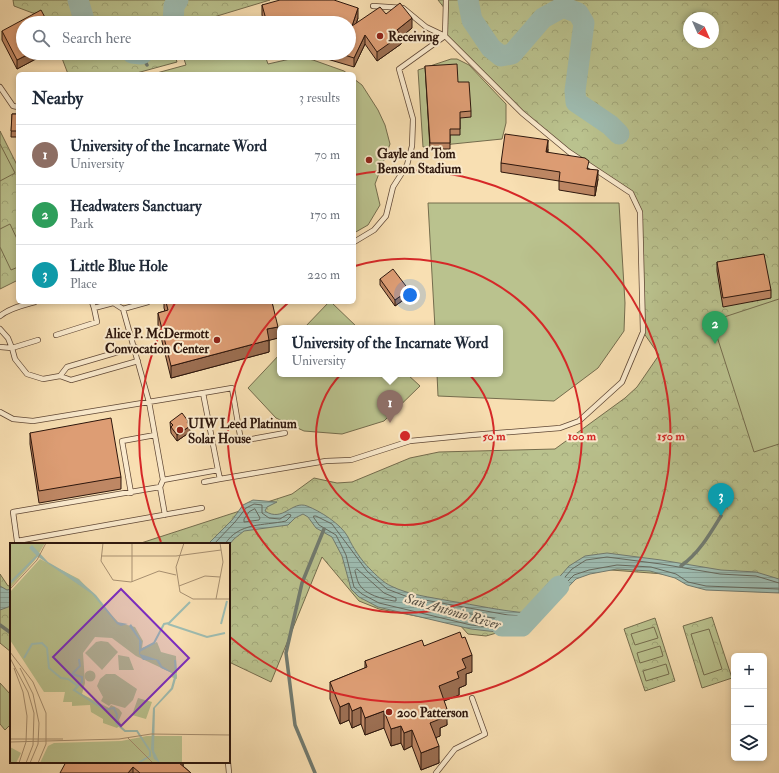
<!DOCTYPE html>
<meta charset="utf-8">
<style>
:root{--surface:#fff;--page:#f2f2f3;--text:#1f2937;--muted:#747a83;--line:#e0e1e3;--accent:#db2777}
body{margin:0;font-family:"IM FELL Double Pica",serif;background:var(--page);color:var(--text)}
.controls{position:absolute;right:12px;bottom:12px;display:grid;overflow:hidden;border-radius:6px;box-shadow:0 2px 6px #0003}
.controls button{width:36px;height:36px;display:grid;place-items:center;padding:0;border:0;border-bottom:1px solid var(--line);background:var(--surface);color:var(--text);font:20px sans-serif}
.compass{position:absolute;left:683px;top:12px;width:36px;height:36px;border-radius:50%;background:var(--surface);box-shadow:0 2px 6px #0003;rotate:135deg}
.you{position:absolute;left:410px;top:295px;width:14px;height:14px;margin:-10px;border:3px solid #fff;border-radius:50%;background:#1a73e8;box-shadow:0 0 0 6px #1a73e833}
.badge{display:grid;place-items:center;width:26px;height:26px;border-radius:50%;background:var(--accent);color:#fff;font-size:13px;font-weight:700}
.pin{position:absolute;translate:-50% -33px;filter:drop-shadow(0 1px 2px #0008)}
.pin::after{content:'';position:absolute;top:21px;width:14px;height:12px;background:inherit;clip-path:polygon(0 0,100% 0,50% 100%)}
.popup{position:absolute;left:277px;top:325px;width:226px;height:52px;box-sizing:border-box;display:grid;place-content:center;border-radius:6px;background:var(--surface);filter:drop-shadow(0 1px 3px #0005);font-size:13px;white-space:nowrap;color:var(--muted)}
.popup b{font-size:15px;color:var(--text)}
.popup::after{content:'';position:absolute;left:50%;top:100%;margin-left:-8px;border:8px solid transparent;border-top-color:var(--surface)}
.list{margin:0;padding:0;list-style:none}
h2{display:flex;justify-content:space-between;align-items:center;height:52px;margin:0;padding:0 16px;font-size:17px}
h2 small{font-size:13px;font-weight:400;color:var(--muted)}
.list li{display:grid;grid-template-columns:26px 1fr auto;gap:12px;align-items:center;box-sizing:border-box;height:60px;padding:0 16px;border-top:1px solid var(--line)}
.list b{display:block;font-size:15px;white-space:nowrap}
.list p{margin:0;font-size:13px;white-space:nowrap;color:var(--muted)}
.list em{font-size:13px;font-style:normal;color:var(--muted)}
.icon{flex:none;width:22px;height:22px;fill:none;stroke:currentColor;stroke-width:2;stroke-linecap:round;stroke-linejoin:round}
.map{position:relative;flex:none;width:779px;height:773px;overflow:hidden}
.search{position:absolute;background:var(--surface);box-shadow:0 2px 6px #0003;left:16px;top:16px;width:340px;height:44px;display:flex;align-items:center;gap:10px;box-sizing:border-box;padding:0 14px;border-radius:22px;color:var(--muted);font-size:15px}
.panel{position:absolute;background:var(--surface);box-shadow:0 2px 6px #0003;left:16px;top:72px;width:340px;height:232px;border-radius:6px}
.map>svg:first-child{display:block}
.park{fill:url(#park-crowns);stroke:#746c4d;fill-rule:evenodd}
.garden{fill:#bac28e;stroke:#746c4d}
.water{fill:url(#water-rules);stroke:#717a6f}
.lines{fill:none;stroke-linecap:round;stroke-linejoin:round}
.shore{stroke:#66695e;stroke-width:1}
.stream{stroke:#717a6f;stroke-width:3.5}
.river{stroke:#9ebcb1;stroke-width:21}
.lane-casing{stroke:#604836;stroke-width:6}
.lane{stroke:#faeacd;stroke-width:4.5}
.wall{fill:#be8764;stroke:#2d160c}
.shaded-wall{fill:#9b6e51;stroke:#2d160c}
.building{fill:#dd9d74;stroke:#2d160c}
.ring{fill:none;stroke:#d62828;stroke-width:2}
.poi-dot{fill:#8f2418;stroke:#faeacd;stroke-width:1.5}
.labels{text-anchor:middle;stroke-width:4;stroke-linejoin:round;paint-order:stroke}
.poi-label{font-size:13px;font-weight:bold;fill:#2d160c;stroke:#faeacd;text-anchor:start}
.water-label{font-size:14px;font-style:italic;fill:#555046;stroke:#faeacd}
.inset-river{fill:none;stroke:#9ebcb1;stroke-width:2}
.inset-road{fill:none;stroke:#a78f70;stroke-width:1}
.view{fill:#7b2cbf;fill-opacity:0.15;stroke:#7b2cbf;stroke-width:2}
.inset-edge{fill:none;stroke:#2d160c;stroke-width:2}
.centre{fill:#d62828;stroke:#faeacd;stroke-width:2}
.ring-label{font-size:12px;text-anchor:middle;font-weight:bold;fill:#d62828;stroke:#faeacd;stroke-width:4;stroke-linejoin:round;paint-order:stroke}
</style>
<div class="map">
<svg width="779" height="773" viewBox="0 0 779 773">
<defs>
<pattern id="park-crowns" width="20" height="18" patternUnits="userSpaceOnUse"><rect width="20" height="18" fill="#bac28e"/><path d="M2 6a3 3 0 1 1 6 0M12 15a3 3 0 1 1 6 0" fill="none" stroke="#a0a679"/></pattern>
<pattern id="water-rules" width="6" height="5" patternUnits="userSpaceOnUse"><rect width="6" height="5" fill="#9ebcb1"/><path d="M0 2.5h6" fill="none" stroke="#88a197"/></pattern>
</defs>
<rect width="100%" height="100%" fill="#f8dfb2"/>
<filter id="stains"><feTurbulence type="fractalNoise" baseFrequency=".005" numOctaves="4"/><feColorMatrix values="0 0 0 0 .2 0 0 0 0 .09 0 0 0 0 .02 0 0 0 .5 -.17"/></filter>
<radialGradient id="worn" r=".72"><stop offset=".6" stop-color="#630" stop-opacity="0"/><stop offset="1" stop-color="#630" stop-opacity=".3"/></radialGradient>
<path class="park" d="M13,0h257l-76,23h-146l-2,-5 -32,-12z
M438,0h341v590l-102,-15 -79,-6 -32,4 -18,10 -29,37 -12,10 -21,6 -18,-2 -9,-10 -80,-15 -20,-8 -37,-44 -51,125 -42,-20v-118h-91l154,-50 22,-16 23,5 15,-1 58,-24 29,-6 116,-3 70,-51 12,-11 22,-32 -16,-23 -3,-119 -9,-20 -62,-41 -47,-39 -77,-77v-27zM689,18h24v24h-24z
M60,53h114l3,9 -44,12h-65z
M0,131l18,36v113l-18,9z
M0,574l8,12 3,-1v67l-11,-9z
M712,617l20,61 -30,10 -19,-62z
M655,618l20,63 -30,10 -21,-62z"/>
<path class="garden" d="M182,53h82l4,11 31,-7 14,3 31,11 4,3h-195l33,-9z
M451,59h6l12,6 37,39v19l-4,16 -79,8 -5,-77z
M354,79l8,6 16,25 7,15 5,19 -15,40 5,21 -12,20 -14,8z
M0,144l15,29 -15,8z
M428,203h191l6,100 -1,28 -26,37 -44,33 -116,-5 -1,-22h63v-46h-65z
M10,224l8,17v26l-7,3 -11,-23v-18z
M779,299v145l-25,8 -42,-131z
M329,302h2l27,26h-54z
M280,354v20h127l13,12 -36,35 -42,13 -38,-3 -28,-13 -28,-30z
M654,627l4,11 -23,7 -4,-11z
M709,629l13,40 -18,6 -13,-41z
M660,646l3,10 -23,7 -3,-10z
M666,664l3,10 -23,7 -3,-10z
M0,683l11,12v29l-6,6 -5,-6z"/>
<path class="water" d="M253,500l24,2 -10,5 -2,4c18,12 27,-11 42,-5 13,5 34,18 41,31 5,11 13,23 22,32 6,6 14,14 21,17 18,9 39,11 59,15 26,4 51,10 78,12l-1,18 -4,4 -52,-6 -93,-22 -19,-10 -8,-8 -9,-33 -10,-19 -16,-9 -8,-11 -5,-3 -8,4 -7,7 -44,6 -10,8 -5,6v-1h-21l24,-24 11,-15z
M607,553l54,7 60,10 35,2 23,7v14l-73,-3 -19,-5 -12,-7 -25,-7 -33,-2 -27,5 -14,5 -38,39 2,-19 29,-33 16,-10z
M0,586l7,4 4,-1v17l-11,4z"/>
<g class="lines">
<path class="shore" d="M255,509l5,9 -1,2 -15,2v-3l5,-7z
M314,516h2l16,8 35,47 20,18 21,8 100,18 14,1 2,2 -1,11 -2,2 -50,-6 -92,-22 -17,-9 -8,-7 -8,-32 -10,-20 -17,-10 -5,-7z
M214,544l21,-22 11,-14 8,-4 8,1v8l7,5 11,1 8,-5 3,1 -1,2 -4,4c-23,5 -47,1 -61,23
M357,569l27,24 12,5v3h-2c-11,-2 -29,-6 -35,-17 -2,-4 -3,-9 -4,-13z
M779,583l-23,-7 -36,-2 -59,-10 -54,-7 -21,3 -14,9 -19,22 1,2h2l18,-18 15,-5 28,-5 34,2 25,7 12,8 18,4 73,3
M433,607l76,14h8l1,2 -2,2 -8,-2 -36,-3 -39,-9 -1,-2z"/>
<path class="stream" d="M141,54l6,11
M681,566c18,-13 29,-32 40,-50
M0,625l11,8
M315,773l-20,-48 -9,-72 16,-70 22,-54"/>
<path class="river" d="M78,0l7,23
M468,0l4,20 19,28 10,8 11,-2 31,-36 20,-11 15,6 6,10 -9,68 1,11 34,23 9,9
M173,23l1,-17 4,-6
M132,53l9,1 2,-1
M502,626h20l37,-40"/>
<g class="lane-casing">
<path id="lane" d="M0,87l13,19 5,1
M354,242l20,-12 12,-14 7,-29 14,-22 5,-19 1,-27 -14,-50 46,-33 -19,-9 -23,-19 -30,-2
M92,302l2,6 19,-5
M112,302l11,7 25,-7
M123,309l26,93 14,78 55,-10 2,9 106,-18 25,-1 59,-19 62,-6 88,-7 19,-7 43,-39 21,-50 -3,-120 -9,-19 -62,-41 -47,-39 -77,-77 1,-36
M0,316c9,-8 24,-11 35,-14
M0,329l8,9 4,10 26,-8
M56,335l41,-13 -3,-14
M0,347l12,1 3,11 12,15 16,5 17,-3 11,4 67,-19
M60,376l7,-9 68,-20
M203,393l29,-5 9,53 44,-8
M0,412l13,7 20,2 170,-28 15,77
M163,480l-3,7 5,28
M204,482l16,-3
M160,487l-147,25 4,29 185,-33
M131,493l-9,-52 33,-6
M228,762l1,11
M436,773l19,-24 30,-15 -13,-36"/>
</g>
<use href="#lane" class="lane"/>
</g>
<path class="wall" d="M262,5l96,13 -2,6 30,-10 26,14 -11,9v7l-24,17 -12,-17 -11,23 -47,-14h42v-30h-85l-2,-8z
M2,31l21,22h24l-30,16 -15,-29z
M425,66l46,45v6l-11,1v17h-10v14h-20z
M12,114h6v23h-7z
M548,149v4l41,16 9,10 -3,17 -36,-6v-9l-58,-9v-9z
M717,262l54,28v8l-48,9 -6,-36z
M380,279l29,17 -14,10 -15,-21z
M164,302h108l6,36 -9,2v12l-98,26 -13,-53v-12l7,-2 -1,-3z
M170,422l18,2 2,8 -13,9 -6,-8z
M30,433l91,44v12l-82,14 -9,-59z
M424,646l48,26 -6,2v11l-7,3v7l-15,6 3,24 -7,3v8l-4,1 3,26 -18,7 -9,-24 -8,4 -3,-7 -10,3 -7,-18 -19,7 -4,-11 -9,4 -3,-8 -9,4 -10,-25v-17l35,-14v-7z
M183,762v4l8,7h-131z"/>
<path class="shaded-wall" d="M358,8v10l-6,18v-10z
M412,18v10l-11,9v7l-24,17v-9l20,-22z
M365,35v9l-11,23v-9z
M31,53h16l-30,16v-9z
M548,140v9l-2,12v-9z
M598,170v9l-3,17v-9z
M409,290v6l-14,10v-6z
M278,327v11l-11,3v-12z
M269,340v12l-98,26v-12z
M190,426v6l-13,9v-6z
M472,655v17l-6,2v11l-7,3v7l-20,8v-17l18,-14 5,-13z
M349,703v17l-9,4v-17z
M361,707v17l-9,4v-17z
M447,709v16l-7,3v8l-10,4v-17l8,-11z
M384,711v17l-19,7v-17z
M401,726v17l-10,3v-17z
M412,730v16l-8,4v-17z
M439,746v17l-18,7v-17z
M178,762h5v5z
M133,767v6h-5z"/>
<path class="building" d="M280,0h54l24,8 -6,18 28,-19 6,7 14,-11 12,15 -15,12 4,5 -24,17 -12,-17 -11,23 -16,-5h11v-30h-82l-5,-18z
M41,10l7,13h-25v30h8l-14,7 -15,-29z
M457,64l1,18h11l2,29 -11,1v17h-10v14h-20l-5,-77z
M12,114h6v17h-7z
M505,134l43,6 -2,12 39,6 4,3 -2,8 11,1 -3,17 -36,-6 1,-9 -59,-9z
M764,254l7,36 -48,8 -6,-36z
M393,269l16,21 -14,10 -15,-21z
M166,302h106l6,25 -11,2 2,11 -98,26 -13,-53 10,-3z
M182,413l6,8 -1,1 3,4 -13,9 -6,-8 2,-2 -3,-3z
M111,418l10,59 -82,14 -9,-58z
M460,632l2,6 3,-1 7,18 -10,4 4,9 -9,4 2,6 -20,8 8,23 -9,3 2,7 -10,4 9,23 -18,7 -9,-23 -8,3 -3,-7 -10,3 -7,-18 -19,7 -4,-11 -9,4 -3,-8 -9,4 -10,-25 37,-15 -2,-6 57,-21 2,6z
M66,762h112l13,11h-51l-7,-6 -5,6h-68z"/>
<g class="ring">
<circle cx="405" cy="436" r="89"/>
<path d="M355 266A177 177 0 1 1 289 302"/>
<path d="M161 542A266 266 0 0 1 175 303M354 175A266 266 0 1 1 230 637"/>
</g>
<g class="poi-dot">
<circle cx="380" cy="36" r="4"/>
<circle cx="369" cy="160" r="4"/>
<circle cx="217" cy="340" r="4"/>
<circle cx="180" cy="430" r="4"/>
<circle cx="389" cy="712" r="4"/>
</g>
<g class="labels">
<g class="poi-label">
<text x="388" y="41">Receiving</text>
<text x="377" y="158">Gayle and Tom<tspan x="377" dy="15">Benson Stadium</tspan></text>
<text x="209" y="338" text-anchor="end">Alice P. McDermott<tspan x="209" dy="15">Convocation Center</tspan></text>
<text x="188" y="428">UIW Leed Platinum<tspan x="188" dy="15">Solar House</tspan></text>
<text x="397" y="717">200 Patterson</text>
</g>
<g class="water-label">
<text transform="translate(453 611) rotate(16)" y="5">San Antonio River</text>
</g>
</g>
<g transform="translate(10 543)">
<rect width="220" height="220" fill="#f8dfb2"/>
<path d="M0,0h35l-10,17 -25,28zM30,16l39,20 40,44 16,4 8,14 -1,7 15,-6 4,10 15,4 1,23 -6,-2 1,-4 -36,-17 -24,-18 -17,-1 -12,16 2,30 -3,11 27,14 2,-3 8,4 3,4 -3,7 2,4 -4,4 -14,-5v-4l-12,-7 -1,-7 -18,1v-4h-9l2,-10h-21l-34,-52v-48zM128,155l14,4 -6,17 -14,-4zM137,193h35v27h-142l8,-17 6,-3 67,-2zM0,204l11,6 -5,10h-6z" fill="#bac28e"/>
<path d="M63,66l22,11 -8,15 -22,-11zM91,98l7,1 10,10 -16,18 -17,-17 11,-11zM108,112l11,2 5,13h-15zM74.5 133a5.5 5.5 0 1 1 11 0a5.5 5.5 0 1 1-11 0ZM96,131h9l22,15 -4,11 -8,8 -14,-4 -2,2 -8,-5 2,-4 -6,-11 3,-7z" fill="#bac28e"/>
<path d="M22,2l16,17 31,18 17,15 21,27 11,2 -7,2 -4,-2 -25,-30 -55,-38 -8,-8zM121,81l11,18 -2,12 19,6 3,6 15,9 -4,14 -18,19 -1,43 6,12 -6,-4 -3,-10 2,-41 18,-20 3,-11 -2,-4 -11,-5 -5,-8h-13l-4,-6v-14l-10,-14z" fill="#9ebcb1"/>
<path class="inset-river" d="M0,40l28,-28M158,81l39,13 18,-4M211,81l6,-23M129,108l15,-8 10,-19 5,-1 21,-21M14,115l8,-14 10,-1 5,5 2,20 12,10 7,1 10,7M69,116l1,7 -8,8 10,3v5l-8,8 31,20 9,-2 3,7 -1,8 9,8h12l13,20M165,117l1,13M128,220l12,-7v-5"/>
<path class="inset-road" d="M93,0l-2,18 12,19 18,2 28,-11 17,4M122,0v39M174,0l-8,24 4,25 13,7h37M91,13h75l45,-6M169,43l26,-10 15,1M0,46l27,-29 9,-17M206,56l7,-37 -3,-19M0,109l23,30 13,31v31l-8,19M0,115l18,34 6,21 -1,32 -7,18M4,125l9,24 4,24 -1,26 -7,21M10,125l13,26 6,29 -1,21 -8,19M118,195l25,25M0,196h53M0,199l109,-3 32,-5 79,1"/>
<path class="view" d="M111,46l68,69 -68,68 -68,-69z"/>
<rect width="220" height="220" class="inset-edge"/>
</g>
<circle cx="405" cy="436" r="6" class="centre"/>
<g class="ring-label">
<text x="494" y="440">50 m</text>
<text x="582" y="440">100 m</text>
<text x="671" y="440">150 m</text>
</g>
<rect width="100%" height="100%" filter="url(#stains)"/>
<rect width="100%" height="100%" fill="url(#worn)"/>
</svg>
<div class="controls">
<button>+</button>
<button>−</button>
<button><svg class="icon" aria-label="layers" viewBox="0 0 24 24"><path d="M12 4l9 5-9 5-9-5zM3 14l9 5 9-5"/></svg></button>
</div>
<svg class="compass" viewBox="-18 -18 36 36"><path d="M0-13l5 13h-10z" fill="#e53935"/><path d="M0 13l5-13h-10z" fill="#747a83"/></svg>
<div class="you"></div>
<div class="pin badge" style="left:390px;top:423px;background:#8d6e63">1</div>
<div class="popup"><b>University of the Incarnate Word</b>University</div>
<div class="pin badge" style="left:715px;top:344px;background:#2e9e5b">2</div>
<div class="pin badge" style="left:721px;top:516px;background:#0f9aa8">3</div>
<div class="search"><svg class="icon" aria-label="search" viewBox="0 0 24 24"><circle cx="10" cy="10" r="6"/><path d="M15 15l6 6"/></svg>Search here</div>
<section class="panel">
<h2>Nearby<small>3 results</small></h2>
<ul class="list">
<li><span class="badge" style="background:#8d6e63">1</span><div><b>University of the Incarnate Word</b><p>University</p></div><em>70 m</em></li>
<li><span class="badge" style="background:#2e9e5b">2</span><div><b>Headwaters Sanctuary</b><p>Park</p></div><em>170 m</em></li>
<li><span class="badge" style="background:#0f9aa8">3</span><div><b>Little Blue Hole</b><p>Place</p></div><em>220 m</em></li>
</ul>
</section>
</div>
